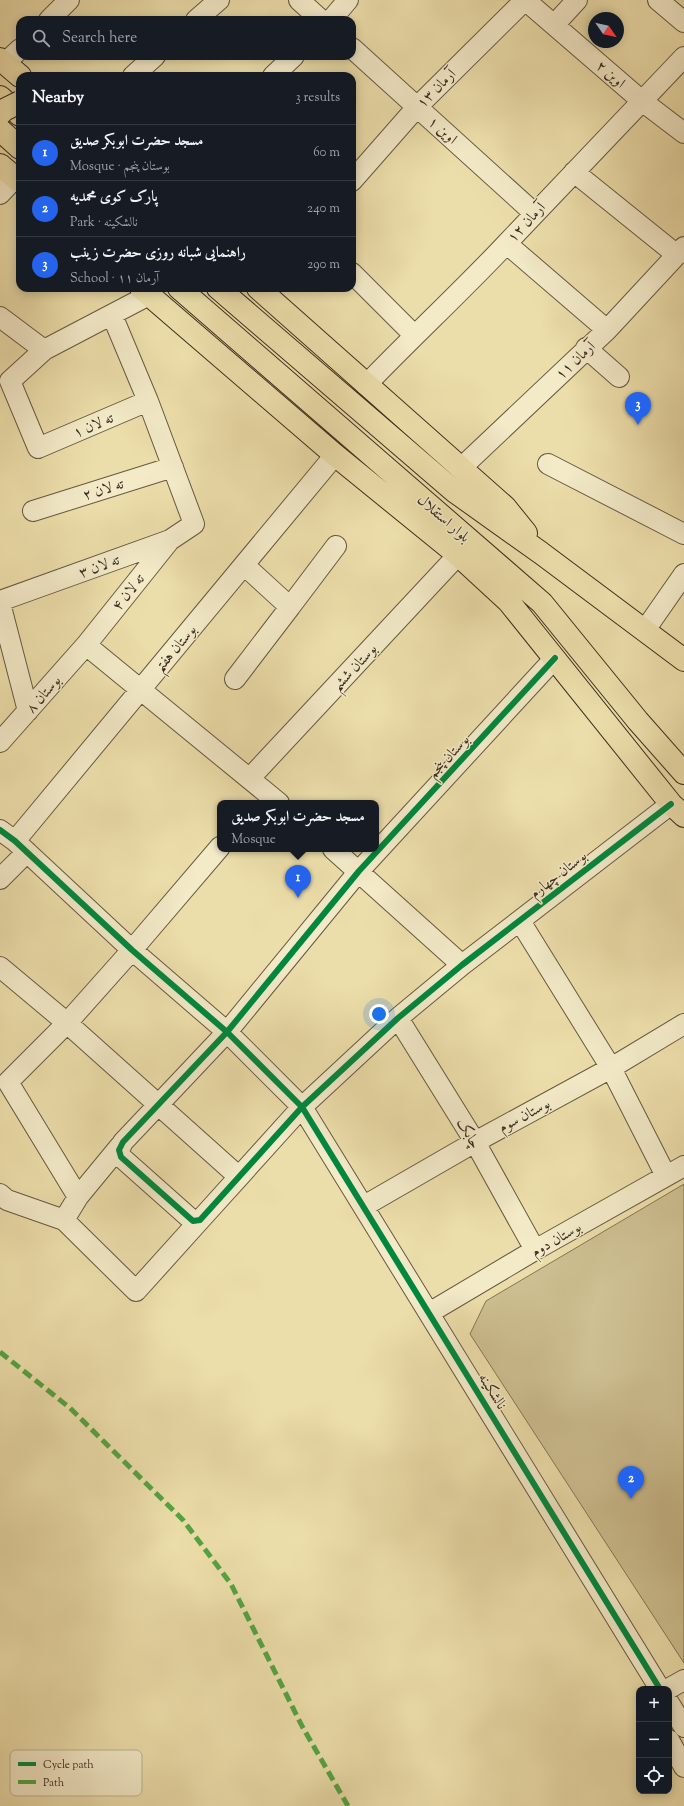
<!DOCTYPE html>
<meta charset="utf-8">
<style>
:root{--surface:#171b24;--page:#242831;--text:#f1f3f6;--muted:#9ea1a6;--line:#363941;--accent:#2563eb}
body{margin:0;font-family:"Sorts Mill Goudy",Amiri,serif;background:var(--page);color:var(--text)}
.controls{position:absolute;right:12px;bottom:12px;display:grid;overflow:hidden;border-radius:8px;box-shadow:0 2px 10px #0003}
.controls button{width:36px;height:36px;display:grid;place-items:center;padding:0;border:0;border-bottom:1px solid var(--line);background:var(--surface);color:var(--text);font:20px sans-serif}
.compass{position:absolute;left:588px;top:12px;width:36px;height:36px;border-radius:50%;background:var(--surface);box-shadow:0 2px 10px #0003;rotate:124deg}
.you{position:absolute;left:379px;top:1014px;width:14px;height:14px;margin:-10px;border:3px solid #fff;border-radius:50%;background:#1a73e8;box-shadow:0 0 0 6px #1a73e833}
.badge{display:grid;place-items:center;width:26px;height:26px;border-radius:50%;background:var(--accent);color:#fff;font-size:13px;font-weight:700}
.pin{position:absolute;translate:-50% -33px;filter:drop-shadow(0 1px 2px #0008)}
.pin::after{content:'';position:absolute;top:21px;width:14px;height:12px;background:inherit;clip-path:polygon(0 0,100% 0,50% 100%)}
.popup{position:absolute;left:217px;top:800px;width:162px;height:52px;box-sizing:border-box;display:grid;place-content:center;border-radius:8px;background:var(--surface);filter:drop-shadow(0 1px 3px #0005);font-size:13px;white-space:nowrap;color:var(--muted)}
.popup b{font-size:15px;color:var(--text)}
.popup::after{content:'';position:absolute;left:50%;top:100%;margin-left:-8px;border:8px solid transparent;border-top-color:var(--surface)}
.list{margin:0;padding:0;list-style:none}
h2{display:flex;justify-content:space-between;align-items:center;height:52px;margin:0;padding:0 16px;font-size:17px}
h2 small{font-size:13px;font-weight:400;color:var(--muted)}
.list li{display:grid;grid-template-columns:26px 1fr auto;gap:12px;align-items:center;box-sizing:border-box;height:56px;padding:0 16px;border-top:1px solid var(--line)}
.list b{display:block;font-size:15px;white-space:nowrap}
.list p{margin:0;font-size:13px;white-space:nowrap;color:var(--muted)}
.list em{font-size:13px;font-style:normal;color:var(--muted)}
.icon{flex:none;width:22px;height:22px;fill:none;stroke:currentColor;stroke-width:2;stroke-linecap:round;stroke-linejoin:round}
.map{position:relative;flex:none;width:684px;height:1806px;overflow:hidden}
.search{position:absolute;background:var(--surface);box-shadow:0 2px 10px #0003;left:16px;top:16px;width:340px;height:44px;display:flex;align-items:center;gap:10px;box-sizing:border-box;padding:0 14px;border-radius:12px;color:var(--muted);font-size:15px}
.panel{position:absolute;background:var(--surface);box-shadow:0 2px 10px #0003;left:16px;top:72px;width:340px;height:220px;border-radius:12px}
.map>svg:first-child{display:block}
.green{fill:#cec092;stroke:#847658}
.lines{fill:none;stroke-linecap:round;stroke-linejoin:round}
.minor-casing{stroke:#665942;stroke-width:22}
.major-casing{stroke:#3a2d1f;stroke-width:24}
.minor{stroke:#f3eac8;stroke-width:20}
.major{stroke:#ecdeaa;stroke-width:22}
.major-bridge-casing{stroke:#3a2d1f;stroke-width:24;stroke-linecap:butt}
.major-bridge{stroke:#ecdeaa;stroke-width:22}
.quiet{stroke:#54a441;stroke-width:5;stroke-dasharray:10 5;stroke-linecap:butt}
.cycleway-casing{stroke:#f3eac8;stroke-width:8}
.cycleway{stroke:#00873e;stroke-width:6}
.labels{text-anchor:middle;stroke-width:3;stroke-linejoin:round;paint-order:stroke}
.street-label{font-size:15px;fill:#3a2d1f;stroke:#f3eac8}
.key{fill:#f3eac8;stroke:#bcb195;stroke-width:1}
.key-label{font-size:11px;fill:#3a2d1f}
</style>
<div class="map">
<svg width="684" height="1806" viewBox="0 0 684 1806">
<rect width="100%" height="100%" fill="#ecdeaa"/>
<filter id="stains"><feTurbulence type="fractalNoise" baseFrequency=".005" numOctaves="4"/><feColorMatrix values="0 0 0 0 .2 0 0 0 0 .09 0 0 0 0 .02 0 0 0 .5 -.17"/></filter>
<radialGradient id="worn" r=".72"><stop offset=".6" stop-color="#630" stop-opacity="0"/><stop offset="1" stop-color="#630" stop-opacity=".3"/></radialGradient>
<path class="green" d="M684,1184v479l-214,-329 16,-33z"/>
<g class="lines">
<g class="minor-casing">
<path id="minor" d="M299,0l22,20
M525,0l117,101 42,32
M658,0l26,22
M49,20l20,-20
M196,20l23,-20
M331,20l17,-20
M554,25l23,-25
M352,48l182,165
M5,63l15,-14
M133,76l22,-20
M273,76l21,-20
M574,172l103,83
M352,181l65,-74 108,-107
M0,194l15,-16
M507,244l100,86
M352,273l62,62
M0,317l44,33 105,-55
M586,348l33,29
M44,350l-34,31 28,67 110,-47
M366,385c46,-48 96,-94 141,-142 59,-62 118,-124 177,-186
M548,464l136,70
M461,468l146,-138 77,-83
M33,511l140,-44
M244,565l46,42 46,-61
M0,601l170,-61 24,-16 -46,-123 -36,-86
M0,603l28,108
M645,630l39,-56
M86,645l193,158
M555,658l-196,213 -132,161 -104,110 -4,8 2,7 72,64 7,-1 102,-113 96,-89 64,-53 209,-161
M235,679l55,-72
M0,742l86,-97 84,-105
M250,778l208,-223
M0,830l15,11 117,109 95,82 75,75 358,582
M15,841l320,-386
M333,849l129,116
M0,879l27,-27
M520,921l91,147 55,108
M0,967l67,56 171,153
M398,1018l77,124 60,108
M120,1146l-42,51 -70,-115 59,-59 65,-73 88,-103
M0,1194l7,6 57,20
M78,1197l-14,23 72,71 64,-71
M364,1206l111,-64 136,-74 73,-44
M429,1313l106,-63 149,-84
M668,1689l16,-9
M669,1703l15,24
M669,1740l15,27"/>
</g>
<g class="major-casing">
<path id="major" d="M0,59l20,17
M0,97l20,18
M0,130l20,18
M0,165l20,17
M141,288l194,167 123,100 51,47 162,202 13,12
M179,288l363,315 96,118 46,52
M218,288l236,203 87,62 143,107
M258,288l247,219 21,26"/>
</g>
<use href="#minor" class="minor"/>
<use href="#major" class="major"/>
<g class="major-bridge-casing">
<path id="major-bridge" d="M0,114l4,-4 16,-8"/>
</g>
<use href="#major-bridge" class="major-bridge"/>
<path class="quiet" d="M0,1352l70,56 113,112 48,64 71,142 46,80"/>
<g class="cycleway-casing">
<path id="cycleway" d="M555,658l-196,213 -132,161 -104,110 -4,8 2,7 72,64 7,-1 102,-113 96,-89 64,-53 209,-161
M0,830l15,11 117,109 95,82 75,75 358,582"/>
</g>
<use href="#cycleway" class="cycleway"/>
</g>
<g class="labels">
<g class="street-label">
<text transform="translate(611 74) rotate(41)" y="5">اوین ۲</text>
<text transform="translate(436 88) rotate(-45)" y="5">آرمان ۱۳</text>
<text transform="translate(443 130) rotate(42)" y="5">اوین ۱</text>
<text transform="translate(526 222) rotate(-47)" y="5">آرمان ۱۲</text>
<text transform="translate(575 360) rotate(-43)" y="5">آرمان ۱۱</text>
<text transform="translate(93 425) rotate(-23)" y="5">ته لان ۱</text>
<text transform="translate(103 489) rotate(-17)" y="5">ته لان ۲</text>
<text transform="translate(444 518) rotate(41)" y="5">بلوار استقلال</text>
<text transform="translate(99 566) rotate(-20)" y="5">ته لان ۳</text>
<text transform="translate(128 592) rotate(-51)" y="5">ته لان ۴</text>
<text transform="translate(175 648) rotate(-50)" y="5">بوستان هفتم</text>
<text transform="translate(354 667) rotate(-47)" y="5">بوستان ششم</text>
<text transform="translate(43 694) rotate(-49)" y="5">بوستان ۸</text>
<text transform="translate(448 756) rotate(-47)" y="5">بوستان پنجم</text>
<text transform="translate(558 874) rotate(-38)" y="5">بوستان چهارم</text>
<text transform="translate(524 1115) rotate(-28)" y="5">بوستان سوم</text>
<text transform="translate(469 1133) rotate(59)" y="5">چابک</text>
<text transform="translate(556 1239) rotate(-30)" y="5">بوستان دوم</text>
<text transform="translate(493 1391) rotate(58)" y="5">نالشکینه</text>
</g>
</g>
<rect x="10" y="1750" width="132" height="46" rx="6" class="key"/>
<rect x="18" y="1762" width="18" height="4" fill="#00873e"/>
<rect x="18" y="1780" width="18" height="4" fill="#54a441"/>
<g class="key-label">
<text x="43" y="1768">Cycle path</text>
<text x="43" y="1786">Path</text>
</g>
<rect width="100%" height="100%" filter="url(#stains)"/>
<rect width="100%" height="100%" fill="url(#worn)"/>
</svg>
<div class="controls">
<button>+</button>
<button>−</button>
<button><svg class="icon" aria-label="locate" viewBox="0 0 24 24"><circle cx="12" cy="12" r="6"/><path d="M12 2v4M12 18v4M2 12h4M18 12h4"/></svg></button>
</div>
<svg class="compass" viewBox="-18 -18 36 36"><path d="M0-13l5 13h-10z" fill="#e53935"/><path d="M0 13l5-13h-10z" fill="#9ea1a6"/></svg>
<div class="you"></div>
<div class="pin badge" style="left:298px;top:898px">1</div>
<div class="popup"><b>مسجد حضرت ابوبکر صدیق</b>Mosque</div>
<div class="pin badge" style="left:631px;top:1499px">2</div>
<div class="pin badge" style="left:638px;top:425px">3</div>
<div class="search"><svg class="icon" aria-label="search" viewBox="0 0 24 24"><circle cx="10" cy="10" r="6"/><path d="M15 15l6 6"/></svg>Search here</div>
<section class="panel">
<h2>Nearby<small>3 results</small></h2>
<ul class="list">
<li><span class="badge">1</span><div><b>مسجد حضرت ابوبکر صدیق</b><p>Mosque · بوستان پنجم</p></div><em>60 m</em></li>
<li><span class="badge">2</span><div><b>پارک کوی محمدیه</b><p>Park · نالشکینه</p></div><em>240 m</em></li>
<li><span class="badge">3</span><div><b>راهنمایی شبانه روزی حضرت زینب</b><p>School · آرمان ۱۱</p></div><em>290 m</em></li>
</ul>
</section>
</div>
